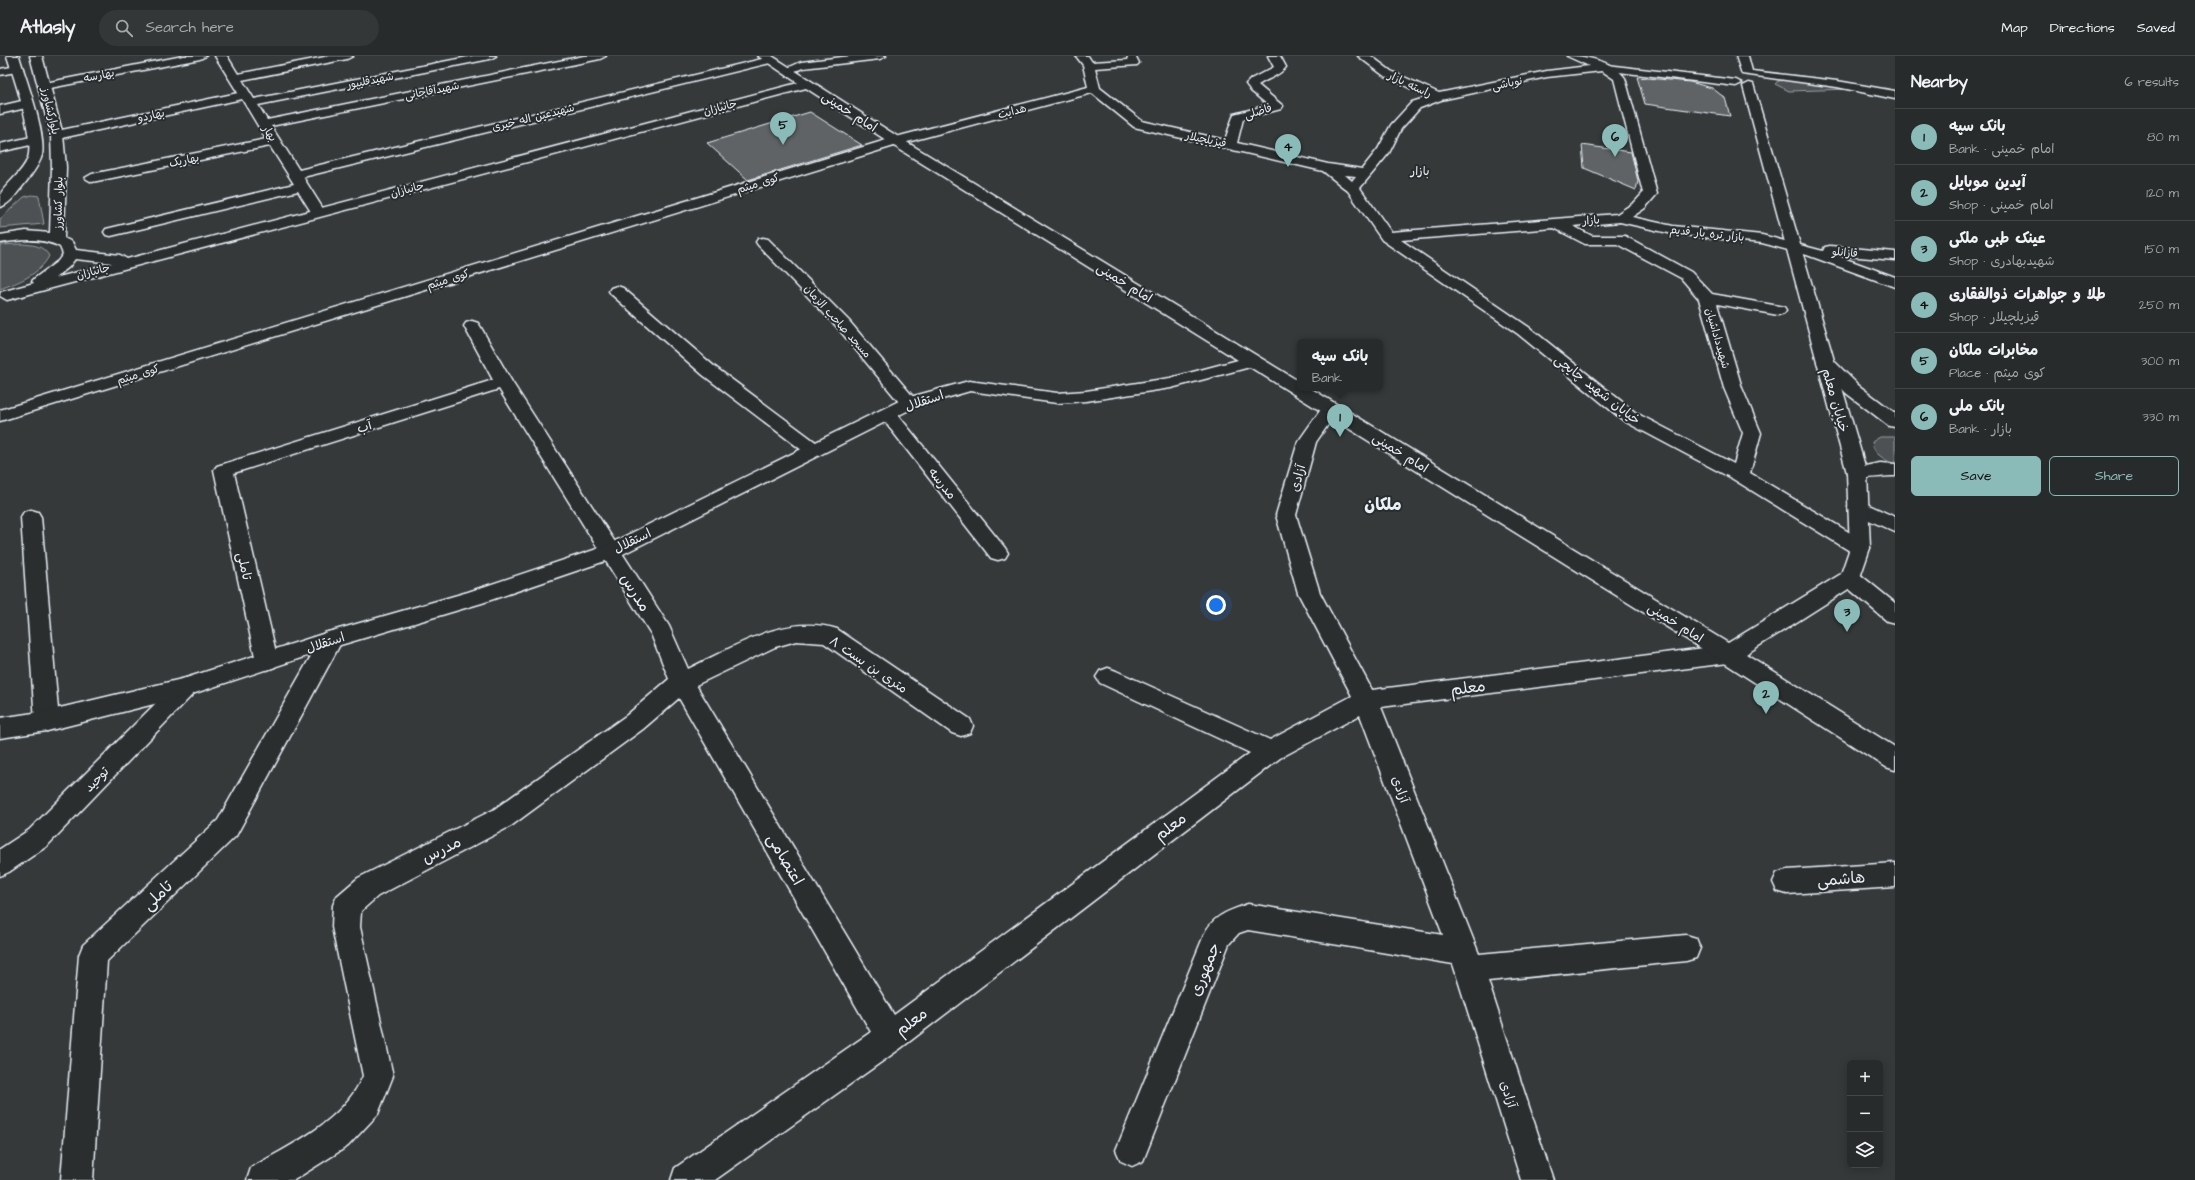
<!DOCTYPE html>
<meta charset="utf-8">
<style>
:root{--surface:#282b2c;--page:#343738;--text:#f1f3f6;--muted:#a5a7a9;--line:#444748;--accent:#8bbbb9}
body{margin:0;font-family:"Architects Daughter","Playpen Sans Arabic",sans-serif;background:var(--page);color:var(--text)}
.controls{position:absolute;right:12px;bottom:12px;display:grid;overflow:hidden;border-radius:6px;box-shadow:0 2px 10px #0003}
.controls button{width:36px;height:36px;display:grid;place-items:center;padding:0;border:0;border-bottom:1px solid var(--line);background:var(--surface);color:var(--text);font:20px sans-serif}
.you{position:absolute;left:1216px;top:549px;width:14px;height:14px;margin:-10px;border:3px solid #fff;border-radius:50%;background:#1a73e8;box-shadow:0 0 0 6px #1a73e833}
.badge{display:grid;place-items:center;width:26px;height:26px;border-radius:50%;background:var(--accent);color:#111;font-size:13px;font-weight:700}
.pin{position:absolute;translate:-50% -33px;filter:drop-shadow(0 1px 2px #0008)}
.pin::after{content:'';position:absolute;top:21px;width:14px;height:12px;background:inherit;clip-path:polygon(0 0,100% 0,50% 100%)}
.popup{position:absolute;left:1297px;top:283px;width:86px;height:52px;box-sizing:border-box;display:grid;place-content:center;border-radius:6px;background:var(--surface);filter:drop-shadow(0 1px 3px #0005);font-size:13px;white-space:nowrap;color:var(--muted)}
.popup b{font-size:15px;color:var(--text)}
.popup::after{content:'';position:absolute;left:50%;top:100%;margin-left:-8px;border:8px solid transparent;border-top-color:var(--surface)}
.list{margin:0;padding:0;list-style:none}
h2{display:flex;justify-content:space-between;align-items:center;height:52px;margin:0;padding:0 16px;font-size:17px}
h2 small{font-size:13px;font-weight:400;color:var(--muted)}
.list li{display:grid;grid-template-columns:26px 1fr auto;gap:12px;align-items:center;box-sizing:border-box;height:56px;padding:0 16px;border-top:1px solid var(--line)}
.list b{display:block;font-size:15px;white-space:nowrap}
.list p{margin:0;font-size:13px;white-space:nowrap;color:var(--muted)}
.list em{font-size:13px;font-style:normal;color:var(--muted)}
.actions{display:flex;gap:8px;padding:12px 16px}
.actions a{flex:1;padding:9px 0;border:1px solid var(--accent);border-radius:6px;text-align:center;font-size:14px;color:var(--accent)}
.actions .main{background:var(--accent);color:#111}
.icon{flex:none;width:22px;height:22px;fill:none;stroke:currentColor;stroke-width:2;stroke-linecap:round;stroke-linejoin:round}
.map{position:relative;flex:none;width:1895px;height:1124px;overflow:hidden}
header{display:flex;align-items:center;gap:24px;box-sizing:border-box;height:56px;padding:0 20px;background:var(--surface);border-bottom:1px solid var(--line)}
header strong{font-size:19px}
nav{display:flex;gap:22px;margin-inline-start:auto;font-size:14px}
.search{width:280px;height:36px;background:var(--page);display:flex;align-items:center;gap:10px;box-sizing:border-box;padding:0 14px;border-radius:22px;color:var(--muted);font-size:15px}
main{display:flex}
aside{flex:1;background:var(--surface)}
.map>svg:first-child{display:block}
.green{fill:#4d5152;stroke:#9aa1a5}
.building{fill:#5f6365;stroke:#e8f1f8}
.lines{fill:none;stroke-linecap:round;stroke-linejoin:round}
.street-casing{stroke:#e8f1f8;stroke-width:3}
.secondary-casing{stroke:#e8f1f8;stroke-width:3}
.street{fill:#2a2d2e;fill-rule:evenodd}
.secondary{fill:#2a2d2e;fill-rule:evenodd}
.labels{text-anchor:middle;stroke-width:4;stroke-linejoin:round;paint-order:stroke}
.far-street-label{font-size:11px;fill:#e8f1f8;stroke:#2a2d2e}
.far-neighbourhood-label{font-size:12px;fill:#e8f1f8;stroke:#2a2d2e}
.street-label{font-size:13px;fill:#e8f1f8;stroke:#2a2d2e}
.near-street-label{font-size:16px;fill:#e8f1f8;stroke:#2a2d2e}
.district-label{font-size:17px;font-weight:bold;fill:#e8f1f8;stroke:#2a2d2e}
</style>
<header>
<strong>Atlasly</strong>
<div class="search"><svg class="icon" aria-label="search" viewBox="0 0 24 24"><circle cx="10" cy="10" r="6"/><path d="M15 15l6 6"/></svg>Search here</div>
<nav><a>Map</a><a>Directions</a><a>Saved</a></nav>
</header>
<main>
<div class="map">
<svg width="1895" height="1124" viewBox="0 0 1895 1124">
<rect width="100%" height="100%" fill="#35393a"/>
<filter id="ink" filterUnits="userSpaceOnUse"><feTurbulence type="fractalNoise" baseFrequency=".025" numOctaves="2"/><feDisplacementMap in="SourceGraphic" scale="8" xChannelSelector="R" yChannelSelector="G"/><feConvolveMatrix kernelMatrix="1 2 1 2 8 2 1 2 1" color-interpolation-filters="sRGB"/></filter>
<g filter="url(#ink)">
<path class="green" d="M1788,24l55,7 7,2 -61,2 -14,-7 3,-3z
M32,139l7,1 5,28 -44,4v-9l24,-22z
M22,188c11,1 21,1 27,12 -10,19 -30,26 -49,33v-44z
M1880,381h15v27c-10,-4 -22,-10 -23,-22z"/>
<path class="building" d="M1637,21l53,5 22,6 13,10 5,18 -85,-12z
M810,56l52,33 -114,35 -41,-37z
M1582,89l49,7 7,29 -2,9 -52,-22z"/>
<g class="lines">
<g class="street-casing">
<path id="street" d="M183,0h23l-6,3 -155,30 -6,-3 6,-3z
M215,0h12l11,18 92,-18h23l-6,3 -105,21 12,19 219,-43h23l-6,3 -232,46 9,15 317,-64h22l-6,3 -329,67 28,44 471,-113 6,3 -6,3 -467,114 22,35 -2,3h-10l-15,-24 -187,45 -5,-1 -2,-3 2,-3 188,-45 -24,-38 -178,36 -7,-4 7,-4 174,-35 -24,-40 -185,40 -6,-4 6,-4 181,-38z
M851,0h35l-6,3 -77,9 -16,6 -6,-3 20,-9z
M1076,0h12l4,6 35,-2 1,-3h8l3,6 -2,2 -42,3 5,20 42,33 83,19 9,-26 34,-9 -17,-14 -5,-7 5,-5 23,-12 -6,-11h12l6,11c-8,10 -18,11 -28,18l25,21 -2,3 -38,10 -6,24 91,21 34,5 16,-20 13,-24 21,-23 16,-5 -45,-22 -25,-19h13l20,15 48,22 108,-22 42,-5 -22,-10c20,0 46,5 58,22l32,116 -12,14 -13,9 41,9 89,9 61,16 2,-4 5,-1 65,6v8l-60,-5 60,22v10l-88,-32 -45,-12 -89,-9 -53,-12 -47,4 19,10h33l66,36 21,22 72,13 2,3 -2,3 -6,2 -61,-11 25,84 19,45 -11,40 117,70 3,5 -3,5 -7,2 -7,-2 -120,-74 -109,-58 -106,-87 -136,-94 -34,-49 -25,-20 -189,-44 -42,-34 -196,52 -6,-4 2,-3 196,-51 -5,-22zM1602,15l12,8 29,114 -8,9 -18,12 -226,18 -31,-44 29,-35 12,-24 19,-21 21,-8 106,-23zM1345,119l11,1 -4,5zM1554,172l31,16h32l64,34 18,21 25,89 19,45 -9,31 -98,-51 -106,-85 -129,-88z
M17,10l4,1 2,2 -2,2 -21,4v-6z
M26,44l6,4 -2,3 -30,7v-8z
M35,80l4,1 2,3 -2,3 -39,9v-8z
M763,182l5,1 81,82 66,78 3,4 -3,4 -6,1 -6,-1 -66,-80 -79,-82 -2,-3 2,-3z
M617,230l6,2 92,79 106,79 2,4 -2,4 -7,2 -7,-2 -104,-79 -92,-81 -2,-3 2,-3z
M472,265l6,2 2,3 32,56 157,244 19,43c46,-22 97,-56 149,-40l133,90 3,7 -3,7 -9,3 -9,-3 -128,-90 -28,-2 -21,6 -79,38 198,330 356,-262 -150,-70 -4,-6 4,-6 8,-3 8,3 154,69 82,-44 -54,-103 -22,-78 22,-73 26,-37 6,-1 6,1 3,4 -23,33 -20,73 24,78 52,97 356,-45 8,3 3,6 -3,6 -8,3 -347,44 98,247 207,-19 10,3 4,10 -4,10 -10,3 -198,20 65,199h-32l-68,-216 -205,-34 -9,3 -10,11 -86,217 -11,5 -11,-5 -5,-11 88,-215c9,-20 25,-24 44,-31l195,31 -83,-220 -80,43 -379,290 -186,132h-44l4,-12 196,-136 -192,-334 -36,31 -132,97 -133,70 -17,15 -1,16 33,149 -15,38 -30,32 -54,34h-47l4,-12c41,-24 92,-46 112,-92l-31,-149 1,-22 4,-9 21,-18 135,-68 134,-95 42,-36 -18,-45 -152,-245 -265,84 44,188 -3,6 -8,3 -8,-3 -3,-6 -42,-191 3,-4 276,-86 -29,-54 2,-3z
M1826,302l6,1 26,26 37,28v14l-6,-1 -43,-33 -29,-30 3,-4z
M888,353l6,1 111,138 3,5 -3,5 -7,2 -7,-2 -112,-144 3,-4z
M1880,407l15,1v12c-14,-1 -32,5 -45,1l-3,-4 3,-4z
M1858,444l37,17v15l-44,-20 -3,-5 3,-5z
M31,454l7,2 3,5 18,204 -4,7 -8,3 -8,-3 -4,-7 -14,-204 3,-5z
M1850,515l8,2 37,30v20l-8,-2 -45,-38 -3,-5 3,-5z
M332,575l8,2 3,6 -107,197 -129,125 -14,219h-32l18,-225 4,-10 135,-125 106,-187z
M186,622l8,3 4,6 -4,6 -147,153 -38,26 -9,4v-27l29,-19 149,-149z
M1895,807v24l-108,7 -10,-3 -4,-9 4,-9 10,-3z"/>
</g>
<g class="secondary-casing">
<path id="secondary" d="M7,0h12c7,24 27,75 23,99 -3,11 -13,23 -20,32 -6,7 -13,18 -22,20 0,-3 0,-9 0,-12 6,-12 22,-21 28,-37 7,-20 -14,-80 -21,-102z
M30,0h12l21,79 3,32 -2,71 8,4 4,8 44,5 7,4 671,-176 -40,-27h14l128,82 400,244v6h10l418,255 113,-69 9,-26 -3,-75 -104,-387 6,-3 4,1 114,389 3,75 -12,35 -112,71 149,93v23l-9,-3 -166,-107 -470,-293 -79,21 -85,13 -29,2 -87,-12 -55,16 -298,150 -135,46 -145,43 -151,50 -139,35 -47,7v-20l47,-7 139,-33 146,-47 136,-39 135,-45 300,-148 66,-18 88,12 29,-2 84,-13 68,-18 -344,-214 -894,275v-11l886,-270 -80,-52 -799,212 -7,-4 1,-4 33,-9 -2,-2 3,-3 23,-17 5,-7 -3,-7c-19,-10 -39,-7 -60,-4v-8l26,-4 24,2 2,-66 -1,-32zM75,203l37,4 -57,15 14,-11z
M1736,0h12l4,15 85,10 58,10v8l-58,-12 -95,-13z
M1606,9l130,15 6,3 -6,3 -134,-16 -2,-2z"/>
</g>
<use href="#street" class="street"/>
<use href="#secondary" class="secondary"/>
</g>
</g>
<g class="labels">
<g class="far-street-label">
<text transform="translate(99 19) rotate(-11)" y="4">بهارسه</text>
<text transform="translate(370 24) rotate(-11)" y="4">شهیدقلیپور</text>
<text transform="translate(1507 27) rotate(-12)" y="4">نوباشی</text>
<text transform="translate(1410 28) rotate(25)" y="4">راسته بازار</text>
<text transform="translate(432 34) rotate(-11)" y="4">شهیدآقاجانی</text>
<text transform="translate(720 51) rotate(-15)" y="4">جانبازان</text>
<text transform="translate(51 55) rotate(77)" y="4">بلوارکشاورز</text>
<text transform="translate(1012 55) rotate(-15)" y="4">هدایت</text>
<text transform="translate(1258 55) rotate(-17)" y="4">فاضلی</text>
<text transform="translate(151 59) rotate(-12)" y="4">بهاردو</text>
<text transform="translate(533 61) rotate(-14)" y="4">شهیدعین اله خیری</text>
<text transform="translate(270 77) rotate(57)" y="4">بهار</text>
<text transform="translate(1206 83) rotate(12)" y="4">قیزیلچیلار</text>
<text transform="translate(184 104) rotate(-12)" y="4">بهاریک</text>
<text transform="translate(758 127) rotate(-17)" y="4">کوی میثم</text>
<text transform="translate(407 133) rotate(-15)" y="4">جانبازان</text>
<text transform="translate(58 147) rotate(-89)" y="4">بلوار کشاورز</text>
<text transform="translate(1591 164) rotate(-4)" y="4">بازار</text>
<text transform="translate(1707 177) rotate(6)" y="4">بازار تره بار قدیم</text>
<text transform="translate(1845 196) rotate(5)" y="4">قازانلو</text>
<text transform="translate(93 215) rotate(-15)" y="4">جانبازان</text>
<text transform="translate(448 223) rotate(-17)" y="4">کوی میثم</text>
<text transform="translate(838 265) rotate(48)" y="4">مسجد صاحب الزمان</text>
<text transform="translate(1718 282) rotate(74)" y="4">شهیدداداشیان</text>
<text transform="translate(138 318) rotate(-17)" y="4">کوی میثم</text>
</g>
<g class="far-neighbourhood-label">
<text x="1420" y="119">بازار</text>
</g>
<g class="street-label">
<text transform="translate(850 55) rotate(33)" y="5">امام خمینی</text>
<text transform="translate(1125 226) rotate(32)" y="5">امام خمینی</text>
<text transform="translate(1598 333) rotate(38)" y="5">خیابان شهید چایچی</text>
<text transform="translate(924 344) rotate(-19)" y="5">استقلال</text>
<text transform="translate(1836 344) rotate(74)" y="5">خیابان معلم</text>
<text transform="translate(364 370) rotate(-17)" y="5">آب</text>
<text transform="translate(1401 396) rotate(32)" y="5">امام خمینی</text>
<text transform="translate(1297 422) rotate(-75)" y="5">آزادی</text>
<text transform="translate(943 427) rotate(52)" y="5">مدرسه</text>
<text transform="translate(632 484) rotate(-26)" y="5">استقلال</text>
<text transform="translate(245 510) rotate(77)" y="5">تاملی</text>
<text transform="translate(1676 566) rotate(32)" y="5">امام خمینی</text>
<text transform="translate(325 586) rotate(-18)" y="5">استقلال</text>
<text transform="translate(869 608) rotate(34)" y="5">۸ متری بن بست</text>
<text transform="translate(96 723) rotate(-46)" y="5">توحید</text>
<text transform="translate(1401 733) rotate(69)" y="5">آزادی</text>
<text transform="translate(1509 1038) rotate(72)" y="5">آزادی</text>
</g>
<g class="near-street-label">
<text transform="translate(636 536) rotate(57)" y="6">مدرس</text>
<text transform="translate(1468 631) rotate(-7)" y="6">معلم</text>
<text transform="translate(1170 770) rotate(-37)" y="6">معلم</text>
<text transform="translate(441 793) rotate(-27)" y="6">مدرس</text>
<text transform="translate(786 803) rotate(60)" y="6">اعتصامی</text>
<text transform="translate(1841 822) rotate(-4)" y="6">هاشمی</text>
<text transform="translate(157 839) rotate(-44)" y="6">تاملی</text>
<text transform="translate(1204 913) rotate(-68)" y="6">جمهوری</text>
<text transform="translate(911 965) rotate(-37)" y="6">معلم</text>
</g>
<g class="district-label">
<text x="1383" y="454">ملکان</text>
</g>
</g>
</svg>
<div class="controls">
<button>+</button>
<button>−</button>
<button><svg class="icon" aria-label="layers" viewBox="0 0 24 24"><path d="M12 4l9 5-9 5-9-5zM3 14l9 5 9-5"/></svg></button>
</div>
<div class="you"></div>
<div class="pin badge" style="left:1340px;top:381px">1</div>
<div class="popup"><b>بانک سپه</b>Bank</div>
<div class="pin badge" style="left:1766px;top:658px">2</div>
<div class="pin badge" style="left:1847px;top:576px">3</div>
<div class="pin badge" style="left:1288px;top:111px">4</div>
<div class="pin badge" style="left:783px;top:89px">5</div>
<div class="pin badge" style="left:1615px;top:101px">6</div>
</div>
<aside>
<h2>Nearby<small>6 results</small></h2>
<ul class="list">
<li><span class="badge">1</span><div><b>بانک سپه</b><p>Bank · امام خمینی</p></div><em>80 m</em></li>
<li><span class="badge">2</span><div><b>آیدین موبایل</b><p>Shop · امام خمینی</p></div><em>120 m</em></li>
<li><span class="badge">3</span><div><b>عینک طبی ملکی</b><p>Shop · شهیدبهادری</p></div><em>150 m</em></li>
<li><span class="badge">4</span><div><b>طلا و جواهرات ذوالفقاری</b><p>Shop · قیزیلچیلار</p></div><em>250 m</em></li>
<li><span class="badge">5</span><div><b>مخابرات ملکان</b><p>Place · کوی میثم</p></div><em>300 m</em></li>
<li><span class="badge">6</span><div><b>بانک ملی</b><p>Bank · بازار</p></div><em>330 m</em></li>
</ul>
<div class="actions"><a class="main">Save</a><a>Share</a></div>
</aside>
</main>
